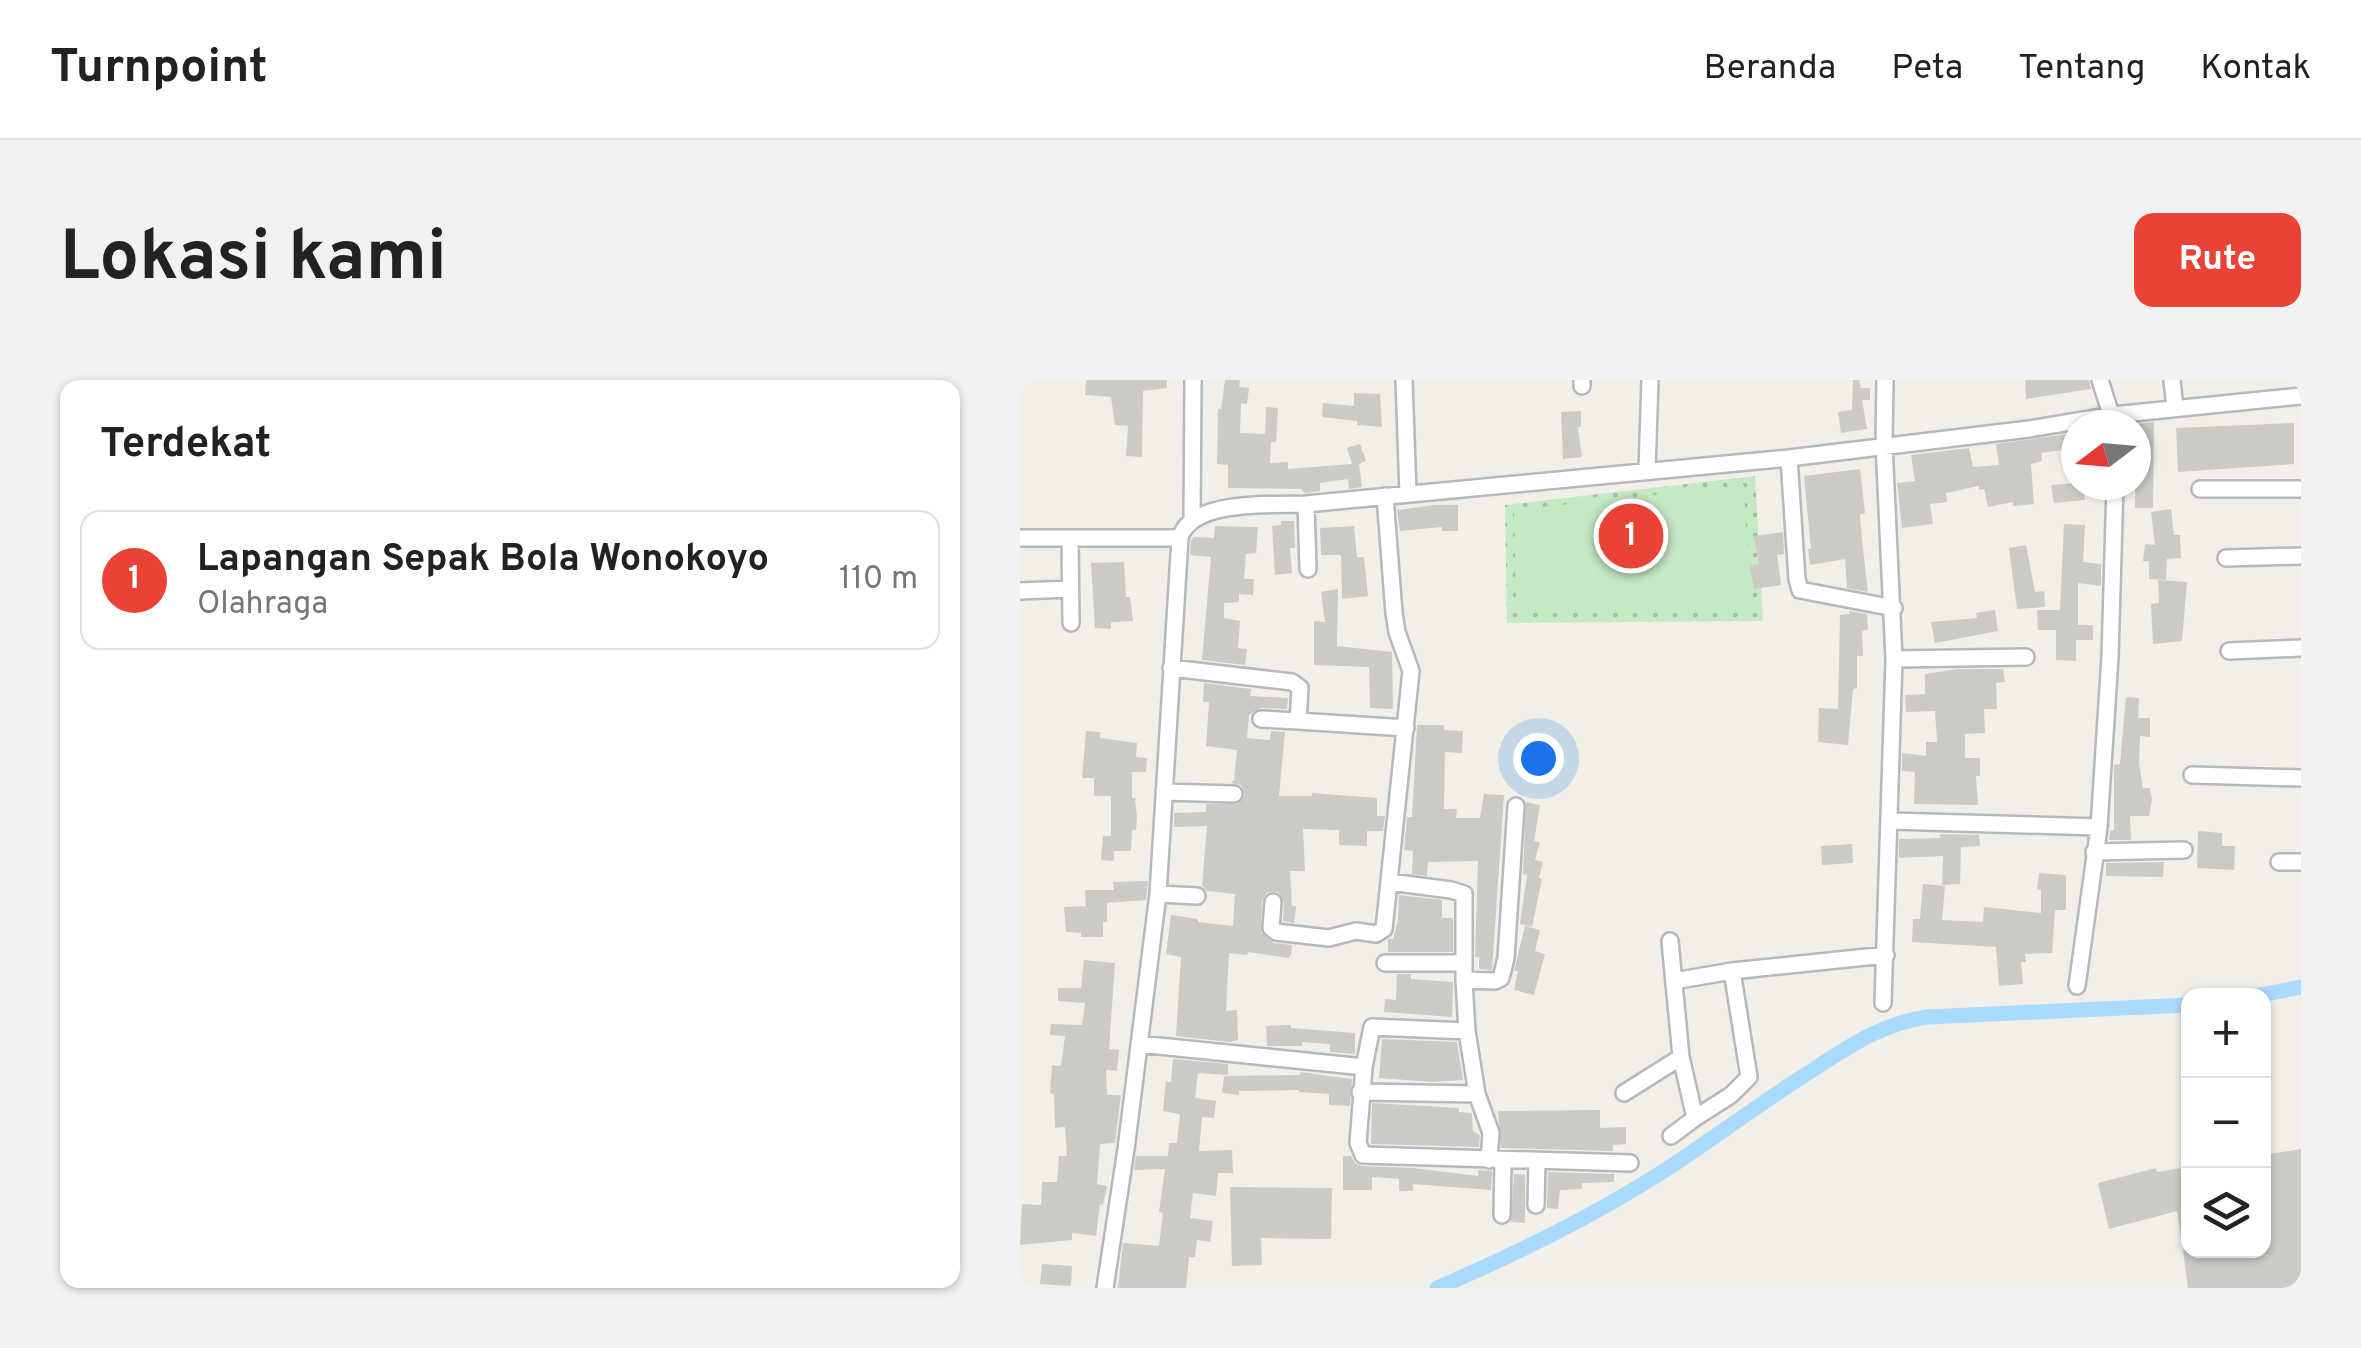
<!DOCTYPE html>
<html lang="id">
<meta charset="utf-8">
<style>
:root{--surface:#fff;--page:#f2f2f2;--text:#222;--muted:#767676;--line:#e0e0e0;--accent:#ea4335}
body{margin:0;font-family:Overpass,sans-serif;background:var(--page);color:var(--text)}
.controls{position:absolute;right:30px;bottom:30px;display:grid;overflow:hidden;border-radius:20px;box-shadow:0 2px 8px #0004}
.controls button{width:90px;height:90px;display:grid;place-items:center;padding:0;border:0;border-bottom:2px solid var(--line);background:var(--surface);color:var(--text);font:50px sans-serif}
.compass{position:absolute;left:1041px;top:30px;width:90px;height:90px;border-radius:50%;background:var(--surface);box-shadow:0 2px 8px #0004;rotate:254deg}
.you{position:absolute;left:518px;top:378px;width:35px;height:35px;margin:-25px;border:8px solid #fff;border-radius:50%;background:#1a73e8;box-shadow:0 0 0 15px #1a73e833}
.badge{display:grid;place-items:center;width:65px;height:65px;border-radius:50%;background:var(--accent);color:#fff;font-size:32px;font-weight:700}
.pin{position:absolute;translate:-50% -50%;border:5px solid #fff;box-shadow:0 2px 10px #0006}
.list{margin:0;padding:0;list-style:none}
h2{display:flex;justify-content:space-between;align-items:center;height:130px;margin:0;padding:0 40px;font-size:42px}
h2 small{font-size:32px;font-weight:400;color:var(--muted)}
.list li{display:grid;grid-template-columns:65px 1fr auto;gap:30px;align-items:center;box-sizing:border-box;height:140px;margin:0 20px 20px;padding:0 20px;border:2px solid var(--line);border-radius:20px}
.list b{display:block;font-size:38px;white-space:nowrap}
.list p{margin:0;font-size:32px;white-space:nowrap;color:var(--muted)}
.list em{font-size:32px;font-style:normal;color:var(--muted)}
.icon{flex:none;width:55px;height:55px;fill:none;stroke:currentColor;stroke-width:2;stroke-linecap:round;stroke-linejoin:round}
.map{position:relative;flex:none;width:1281px;height:908px;overflow:hidden;border-radius:20px}
header{display:flex;align-items:center;gap:60px;box-sizing:border-box;height:140px;padding:0 50px;background:var(--surface);border-bottom:2px solid var(--line)}
header strong{font-size:48px}
nav{display:flex;gap:55px;margin-inline-start:auto;font-size:35px}
.intro{display:flex;align-items:center;justify-content:space-between;box-sizing:border-box;height:240px;padding:0 60px}
h1{margin:0;font-size:70px}
.button{padding:25px 45px;border-radius:20px;background:var(--accent);color:#fff;font-size:35px;font-weight:700}
main{display:flex;gap:60px;padding:0 60px}
aside{flex:1;background:var(--surface);border-radius:20px;box-shadow:0 2px 8px #0004}
.map>svg:first-child{display:block}
.grass{fill:url(#grass-dots)}
.pitch{fill:#c5e8c5}
.lines{fill:none;stroke-linecap:round;stroke-linejoin:round}
.canal{stroke:#aadaff;stroke-width:15}
.building{fill:#cccac5}
.minor-casing{stroke:#b5b8bc;stroke-width:20}
.minor{stroke:#fff;stroke-width:15}
</style>
<header>
<strong>Turnpoint</strong>
<nav><a>Beranda</a><a>Peta</a><a>Tentang</a><a>Kontak</a></nav>
</header>
<div class="intro"><h1>Lokasi kami</h1><a class="button">Rute</a></div>
<main>
<aside>
<h2>Terdekat<small></small></h2>
<ul class="list">
<li><span class="badge">1</span><div><b>Lapangan Sepak Bola Wonokoyo</b><p>Olahraga</p></div><em>110 m</em></li>
</ul>
</aside>
<div class="map">
<svg width="1281" height="908" viewBox="0 0 1281 908">
<defs>
<pattern id="grass-dots" width="8" height="8" patternUnits="userSpaceOnUse" patternTransform="scale(2.5)"><rect width="8" height="8" fill="#c5e8c5"/><path d="M2 2h.1M6 6h.1" fill="none" stroke="#a3c0a4" stroke-width="1.8" stroke-linecap="round"/></pattern>
</defs>
<rect width="100%" height="100%" fill="#f1efe8"/>
<path class="grass" d="M735,96l8,145 -256,2 -2,-118z"/>
<path class="pitch" d="M724,105l6,125 -234,2 -2,-102z"/>
<g class="lines">
<path class="canal" d="M1235,616l46,-9
M417,908c82,-35 161,-74 236,-123 46,-31 91,-64 138,-94 38,-25 70,-47 116,-54l261,-12"/>
</g>
<path class="building" d="M66,0h81v8l-24,3 -1,66 -16,-1 2,-30 -13,-1 -4,-28 -26,-2z
M205,0h15l-1,7 10,1 -2,16 -6,-1 -1,30 25,1 1,-27 12,1 -2,34h-5l-1,21 18,-1v7l64,-5 -5,-16 13,-4 6,17 -7,3 3,23 -13,2 -1,-10 -28,4v8l-15,2 -4,-4 -73,-1v-23l-11,-1 1,-55h3z
M833,0h6l2,8h9v12h-8l5,29 -26,4 -3,-21 14,-2z
M1005,0h64l2,9 -65,10z
M334,13l26,1 2,33 -25,-2v-4l-35,-4 1,-14 31,3z
M561,31v16h-3l4,30 -19,2 -2,-47z
M1134,42l-1,86h-18l1,-84z
M1274,43v41l-116,8 -2,-44z
M1056,53v20l-12,2 -1,-5 -22,3 1,8 -11,3 3,40 -21,2v-4l-25,5 -4,-18 -5,1v-4l-33,7 1,9 -17,2 3,20 -31,4 -5,-45 18,-2 -4,-26 58,-7 4,19 26,-2 -3,-21z
M840,89l5,44 -5,1 2,27 6,51 -21,-4 -2,-29 -35,6 -2,-16h3l-7,-73z
M1056,103l7,2 2,15 -31,3 -3,-18z
M414,125h24v26h-16v-4l-42,4 -3,-21z
M1151,129l3,26h6l1,23 -14,1 -1,21 -17,-1v-18h-6l2,-17 10,1 -4,-33z
M261,141h13l1,27h-5l2,25 -17,2 -3,-49 9,-1z
M1044,144l21,1 -2,37 18,2v22l-23,-3v42h15v15h-17v21l-20,-1v-30h-18l-1,-20h23z
M195,146l43,1 -2,26 -10,1 -2,25h10l-1,16 -14,-1v8l-15,1v15l16,3 -2,27 9,1 -2,16 -43,-5 9,-103 -21,-2 1,-14 3,-4 20,1z
M334,146l3,31h7l4,39 -26,3 -1,-44h-20l-1,-27z
M763,152l1,22 -7,1 4,30 -27,4 -4,-24 9,-1 -5,-28z
M1006,165l9,47 9,-1 1,16 -28,2 -8,-61z
M104,182l2,35h4l3,24 -22,1v7l-16,-1 -4,-65z
M1138,200l29,2 -5,59 -29,3 -2,-40 8,-1z
M318,209l-1,57 55,6 1,57 -23,-1 -1,-41 -55,-2v-44l11,1 -4,-30z
M975,230l3,21 -63,12 -4,-21 46,-4 -1,-5z
M829,231l18,3 1,16 -6,1 1,25h-6v32l-4,1 -5,56 -30,-3 1,-34 19,1 2,-94 9,-1z
M938,289h45l2,13 -9,1 1,26h-13l1,24 -20,1v24h15v18h-4l2,29 -64,-1 1,-32 -13,-1v-18l24,3v-14h11l-2,-31 -29,1 -1,-17 20,-1v-20z
M184,303l47,6 -1,7 38,2 -1,11 -26,-1 -12,7 -2,23 23,2 1,-9 14,1 -6,64h33v-3l65,5v18h8l-2,15h-16v15l-28,-1v-15l-36,-1 2,42h-15l2,35h4l-2,17 -11,-2 1,-19 -6,-10h-11l-5,9 -1,32 13,10 18,2 -1,10 -3,3 -40,-6 -1,3 -18,-2 -3,58 11,-1 1,30 -8,2 -54,-6 5,-79 -15,-3 5,-39 27,4v3l35,4 2,-32 -28,-3 -5,-5 5,-60 -33,1v-14l32,-1v-8h32l7,-9 -4,-10 -10,-2 3,-3 3,-30 -31,-4 3,-44h-6z
M1106,317l13,1 -1,20h12v19l-10,-1 -1,28 4,24h7l2,11 -3,17h-19l1,24h-22l1,-9 4,-1v-65l6,-1z
M397,345h27v5l19,1 -1,22 -17,-1 -1,57h13l-1,9h24l4,-24 20,1 -12,175 -13,-1v-12h-4l3,-96 -50,1 -1,14 -15,-2 1,-23 -9,-1 3,-33h5z
M66,351l14,1v6l37,5 -1,14 11,1 -1,14h-14v26h3l2,20 -1,12h-4l-1,21h-17v10l-13,-1 2,-24h8v-40h-17v-18h-12z
M506,422l14,3 -6,36 6,1 -5,18 8,2 -4,16 3,1 -10,48 -12,-3 7,-49 -4,-1z
M1178,451l24,2v13h13l-1,24 -37,-2z
M920,454l39,1 1,11 -19,1 -1,37 -18,1 1,-29 -44,2v-19l41,-1z
M832,464l1,19 -31,2 -1,-19z
M1144,482l-1,15 -57,-1v-13z
M1019,493l27,2v35h-11l-3,43 -27,1 1,8h-5l2,22 -24,2 -3,-39 -84,-5 1,-23h7l3,-35 22,2 -3,34 41,2 1,-15 57,6v-23l-4,-1z
M128,501l-2,19 -39,3v19h-4v15h-22v-4l-15,-1 -2,-25 22,-1 -1,-16h29l-1,-8z
M379,515l43,5v18h11v34h-65v-13h5l5,-19z
M505,546l15,4 -5,21 10,3 -11,41 -20,-5 4,-19h-4z
M64,580l31,3 -6,86 10,1 -2,21 -11,-1 1,25h14l-6,48 -15,1 -3,40 10,2 -4,19 -3,-1 -4,32 -24,-3v7l-52,5 2,-41 19,1 1,-23h15l2,-26h8l-2,-29 -10,1 -1,-34 -4,-1 2,-28 9,1 4,-30 -15,-1 1,-11 31,1 3,-22 -27,-2v-13h23z
M377,594h14v5l42,3 -1,35 -68,-5 1,-13 11,1z
M271,645v3l64,5v21l-25,-2v-8l-28,-2v4h-35l-1,-20z
M362,659l75,3 6,38 -31,2 -53,-4z
M153,679l55,5v11l-30,-2 -3,25 21,3 -2,17 -12,-1 -3,34 33,-1 1,23h-15l-2,23 -23,-3 -3,25 23,3 -3,21 -13,-2 -2,17h-6l-3,31h-68l5,-45 36,3 4,-33 -4,-1 6,-43 -31,1 2,-14h32l1,-13h8l3,-29 -17,-3 3,-30 5,1z
M280,692l52,7 -2,27 -21,-1v-11l-30,-2v-2l-60,1v4l-17,-2 2,-17 76,-1z
M352,723l87,5v4l13,1 1,18 7,4 -1,12 -108,-3z
M580,730v18l26,-1v17l-13,1v6l-112,-3 -3,-37z
M1281,769v139h-113l-5,-38h81v-95z
M323,776h8l5,8 7,2 50,2 65,8v-6l14,1 -1,19 -78,-6v7h-14v-12l-27,-2v13h-29z
M1168,787v69l-7,1 -4,-26 -68,18 -11,-46 58,-15 1,4z
M528,792l66,2v8l-32,1v6l-22,1 -2,19 -11,-1z
M494,794l11,1v48l-14,-1z
M210,807l102,1 -1,51 -70,-1 1,27 -30,1z
M22,884l30,2 -1,20 -31,-2z"/>
<g class="lines">
<g class="minor-casing">
<path id="minor" d="M384,0l4,114
M562,0v6
M1080,0l13,41
M1152,0l3,28
M769,78l8,121 3,11 94,18
M627,90l3,-90
M1180,109h101
M286,124l2,65
M172,140l1,-140
M0,158h160
M50,158l1,85
M1206,178l75,-2
M0,211l50,-2
M1209,271l72,-3
M874,279l132,-2
M151,288l121,14 8,6 -2,33 108,7
M241,339l37,2
M1172,395l109,3
M144,412l70,2
M871,441l208,6
M1074,472l90,-2
M1259,482h22
M370,502l61,8 13,4v69
M138,514l39,2
M253,522l-2,26 5,4 53,6 27,-7 20,3 8,-5 27,-258 -14,-39 -3,-19 -9,-117
M365,583h79v17l31,1 6,-3 5,-20 10,-152
M444,600l3,51
M654,601l58,-10 154,-16
M1057,606l22,-159 11,-170 5,-172
M863,623l11,-344 -10,-215 1,-64
M119,664l225,23 -6,76 5,12 267,8
M344,687l8,-40 95,4 10,63 14,39 -2,27
M340,712l117,2
M604,713l57,-36 -11,-116
M675,738l36,-23 18,-18 -17,-106
M651,756l24,-18 -14,-61
M516,825l1,-43
M482,835l1,-55
M85,908l21,-139 32,-255 22,-356c11,-39 93,-33 126,-34l483,-46 240,-29 84,-14 188,-19"/>
</g>
<use href="#minor" class="minor"/>
</g>
</svg>
<div class="controls">
<button>+</button>
<button>−</button>
<button><svg class="icon" aria-label="layers" viewBox="0 0 24 24"><path d="M12 4l9 5-9 5-9-5zM3 14l9 5 9-5"/></svg></button>
</div>
<svg class="compass" viewBox="-18 -18 36 36"><path d="M0-13l5 13h-10z" fill="#e53935"/><path d="M0 13l5-13h-10z" fill="#767676"/></svg>
<div class="you"></div>
<div class="pin badge" style="left:611px;top:156px">1</div>
</div>
</main>
